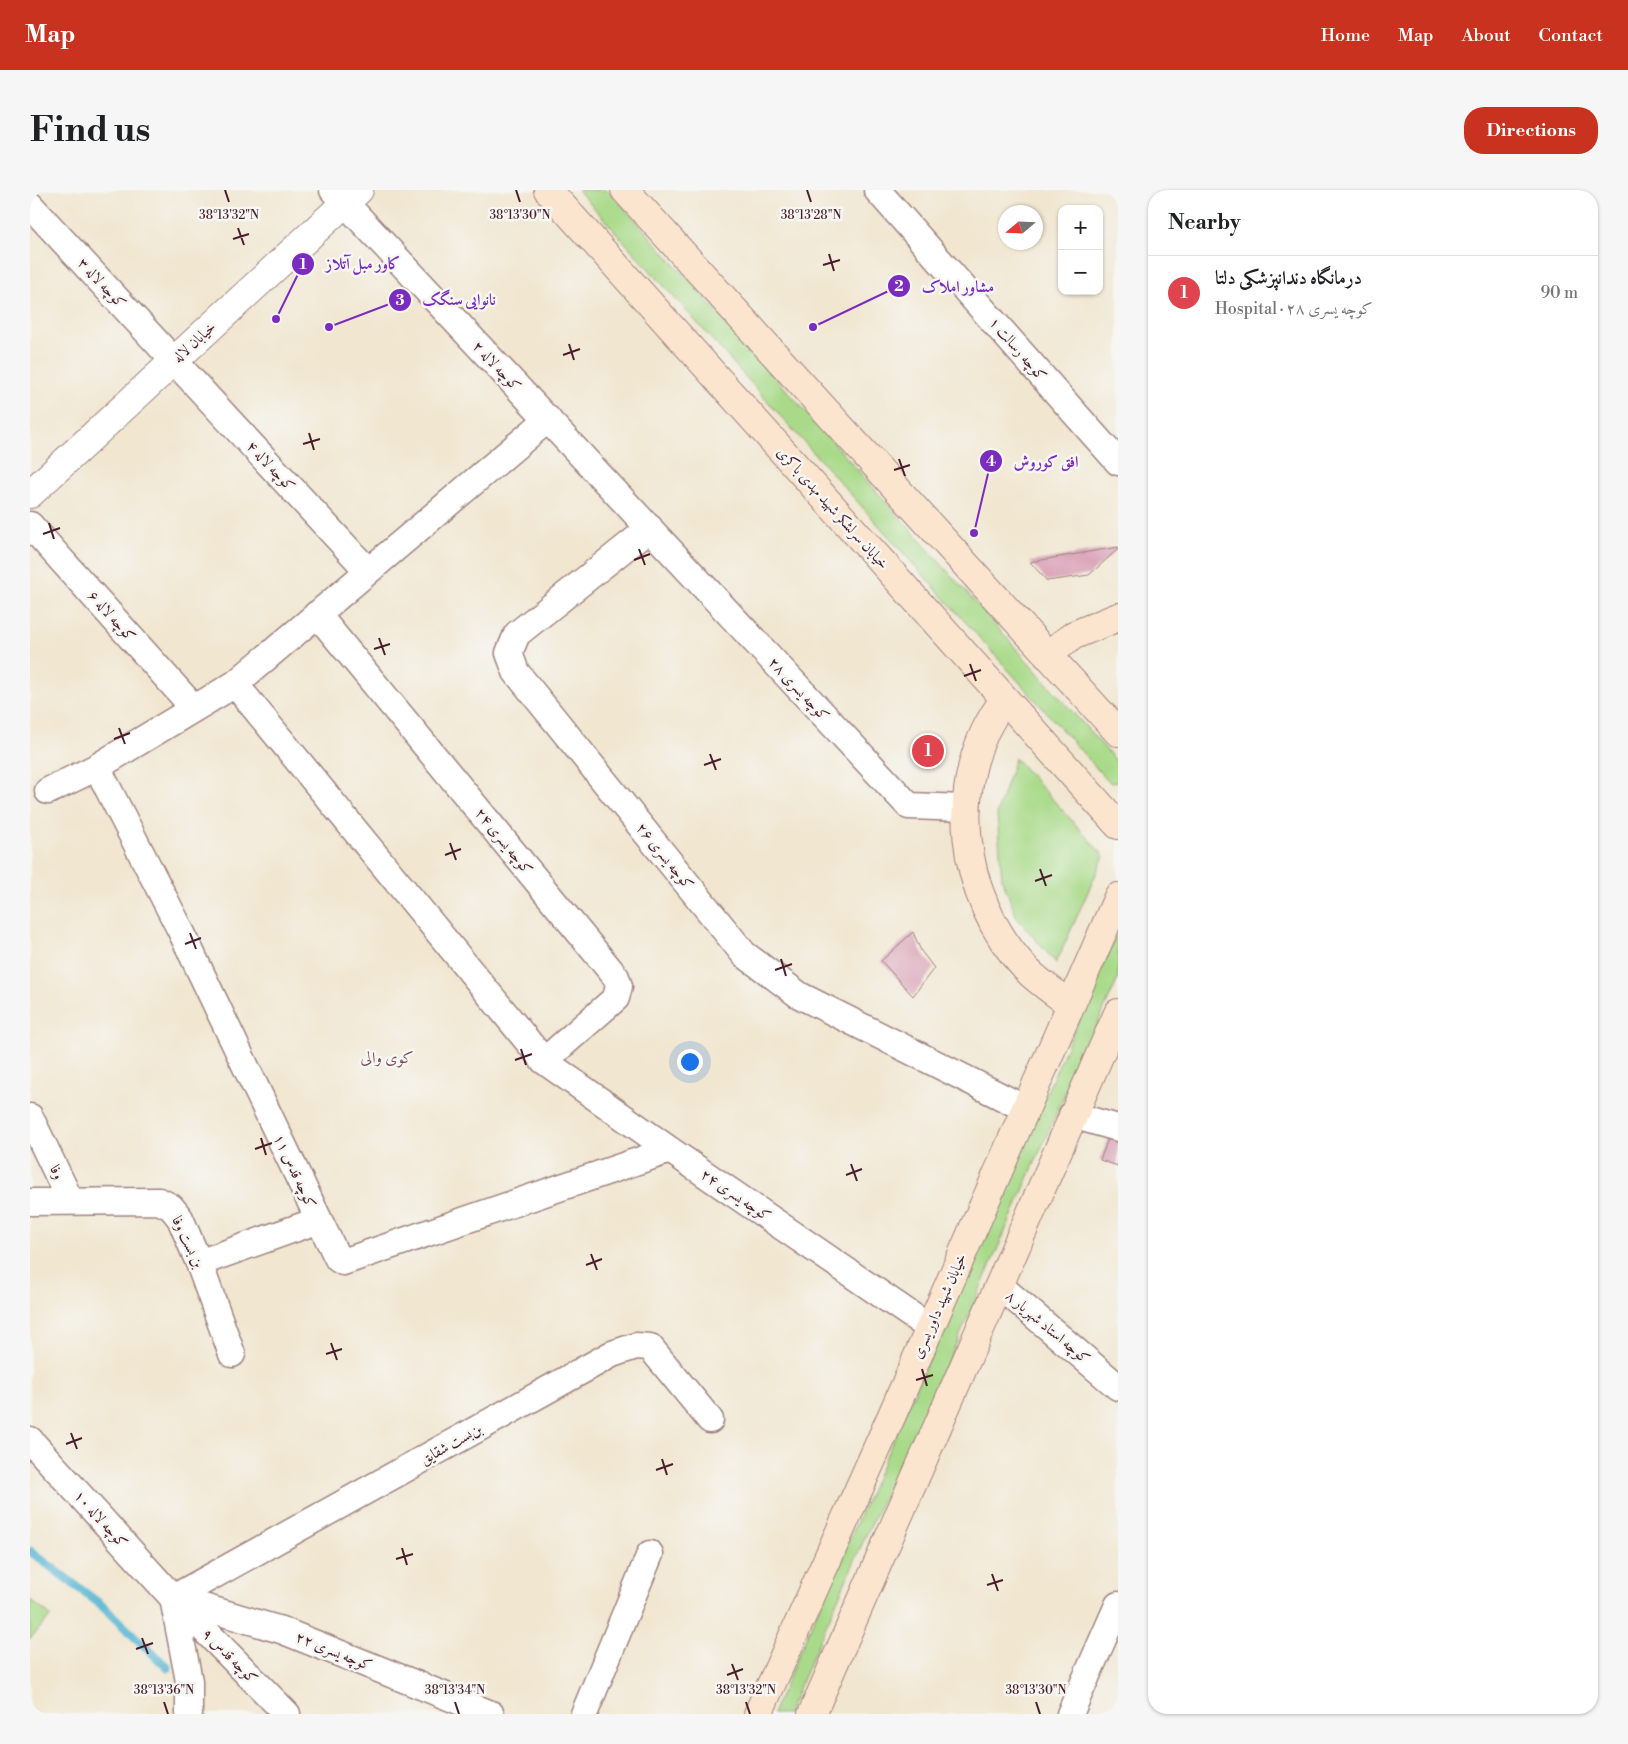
<!DOCTYPE html>
<meta charset="utf-8">
<style>
:root{--surface:#fff;--page:#f6f6f6;--text:#202124;--muted:#757577;--line:#e0e0e0;--accent:#c8321e}
body{margin:0;font-family:"Libre Bodoni",Amiri,serif;background:var(--page);color:var(--text)}
.controls{position:absolute;right:15px;top:15px;display:grid;overflow:hidden;border-radius:10px;box-shadow:0 1px 4px #0004}
.controls button{width:45px;height:45px;display:grid;place-items:center;padding:0;border:0;border-bottom:1px solid var(--line);background:var(--surface);color:var(--text);font:25px sans-serif}
.compass{position:absolute;left:968px;top:15px;width:45px;height:45px;border-radius:50%;background:var(--surface);box-shadow:0 1px 4px #0004;rotate:251deg}
.you{position:absolute;left:659px;top:871px;width:18px;height:18px;margin:-12px;border:4px solid #fff;border-radius:50%;background:#1a73e8;box-shadow:0 0 0 8px #1a73e833}
.badge{display:grid;place-items:center;width:32px;height:32px;border-radius:50%;background:var(--accent);color:#fff;font-size:16px;font-weight:700}
.pin{position:absolute;translate:-50% -50%;border:2px solid #fff;box-shadow:0 1px 5px #0006}
.list{margin:0;padding:0;list-style:none}
h2{display:flex;justify-content:space-between;align-items:center;height:65px;margin:0;padding:0 20px;font-size:21px}
h2 small{font-size:16px;font-weight:400;color:var(--muted)}
.list li{display:grid;grid-template-columns:32px 1fr auto;gap:15px;align-items:center;box-sizing:border-box;height:75px;padding:0 20px;border-top:1px solid var(--line)}
.list b{display:block;font-size:19px;white-space:nowrap}
.list p{margin:0;font-size:16px;white-space:nowrap;color:var(--muted)}
.list em{font-size:16px;font-style:normal;color:var(--muted)}
.map{position:relative;flex:none;width:1088px;height:1524px;overflow:hidden;border-radius:20px}
header{display:flex;align-items:center;gap:30px;box-sizing:border-box;height:70px;padding:0 25px;background:var(--accent);color:#fff}
header strong{font-size:24px}
nav{display:flex;gap:28px;margin-inline-start:auto;font-size:18px}
.intro{display:flex;align-items:center;justify-content:space-between;box-sizing:border-box;height:120px;padding:0 30px}
h1{margin:0;font-size:35px}
.button{padding:12px 22px;border-radius:20px;background:var(--accent);color:#fff;font-size:18px;font-weight:700}
main{display:flex;gap:30px;padding:0 30px}
aside{flex:1;background:var(--surface);border-radius:20px;box-shadow:0 1px 4px #0004}
.map>svg:first-child{display:block}
.green{fill:#a9da89;stroke:#7a7c5a}
.lines{fill:none;stroke-linecap:round;stroke-linejoin:round}
.stream{stroke:#54b5d3;stroke-width:9}
.building{fill:#d597af}
.minor-casing{stroke:#9e827e;stroke-width:29}
.tertiary-casing{stroke:#9e827e;stroke-width:30}
.secondary-casing{stroke:#9e827e;stroke-width:30}
.minor{stroke:#fff;stroke-width:26}
.tertiary{stroke:#fff;stroke-width:28}
.secondary{stroke:#fbe5cf;stroke-width:28}
.ticks{fill:none;stroke:#4a1f2b;stroke-width:2}
.labels{text-anchor:middle;stroke-width:5;stroke-linejoin:round;paint-order:stroke}
.street-label{font-size:15px;fill:#4a1f2b;stroke:#f6f6f2}
.neighbourhood-label{font-size:16px;fill:#7b4959;stroke:#f6f6f2}
.ticks-label{font-size:12px;text-anchor:middle;fill:#4a1f2b;stroke:#f6f6f2;stroke-width:5;stroke-linejoin:round;paint-order:stroke}
.leader{fill:none;stroke:#7b2cbf;stroke-width:2}
.callout-dot{fill:#7b2cbf;stroke:#f6f6f2;stroke-width:2}
.mark-label{font-size:15px;text-anchor:middle;font-weight:bold;fill:#fff}
.callout-label{font-size:16px;text-anchor:middle;font-weight:bold;fill:#7b2cbf;stroke:#f6f6f2;stroke-width:5;stroke-linejoin:round;paint-order:stroke}
</style>
<header>
<strong>Map</strong>
<nav><a>Home</a><a>Map</a><a>About</a><a>Contact</a></nav>
</header>
<div class="intro"><h1>Find us</h1><a class="button">Directions</a></div>
<main>
<div class="map">
<svg width="1088" height="1524" viewBox="0 0 1088 1524">
<rect width="100%" height="100%" fill="#f6f6f2"/>
<filter id="ink" filterUnits="userSpaceOnUse"><feTurbulence type="fractalNoise" baseFrequency=".02" numOctaves="2"/><feDisplacementMap in="SourceGraphic" scale="10" xChannelSelector="R" yChannelSelector="G"/><feConvolveMatrix kernelMatrix="1 2 1 2 8 2 1 2 1" color-interpolation-filters="sRGB"/></filter>
<filter id="wash" filterUnits="userSpaceOnUse"><feTurbulence type="fractalNoise" baseFrequency=".0096" numOctaves="4" result="noise"/><feDisplacementMap in="SourceGraphic" scale="20" xChannelSelector="R" yChannelSelector="G"/><feGaussianBlur stdDeviation="1.12" result="paint"/><feColorMatrix in="noise" values="0 0 0 0 0 0 0 0 0 0 0 0 0 0 0 0 0 1.4 0 .05"/><feComposite in="paint" operator="in"/></filter>
<g filter="url(#wash)">
<rect width="100%" height="100%" fill="#f1e6d0"/>
<path class="green" d="M548,0h30l21,23 489,550v19l-6,1 -5,-3z
M985,568l89,98 -48,107 -39,-45 -15,-39 -5,-66z
M1088,741v48l-52,112 -109,251 -90,191 -80,181h-15z
M0,1410l21,16 -21,23z"/>
<g class="lines">
<path class="stream" d="M0,1361l70,53 68,64"/>
</g>
<g id="blocks">
<path class="building" d="M1088,357v2l-29,26 -42,6 -17,-19z
M883,742l8,19 13,17 -21,28 -32,-35z
M1079,946l9,4v26l-18,-6z"/>
</g>
</g>
<g filter="url(#ink)">
<use href="#blocks" fill-opacity="0" stroke="#9e827e" stroke-width="1"/>
<g class="lines">
<g class="minor-casing">
<path id="minor" d="M303,0l576,616 58,2
M847,0l241,272
M0,15l338,366
M0,335l163,182
M620,338l-133,106 -8,19 7,19 228,282 55,41 227,114
M287,424l299,363 3,9 -3,12 -72,63
M205,494l309,377 126,89 260,178
M67,577l83,162 139,291 19,39 5,3 327,-112
M18,601l49,-24 138,-83 313,-265
M1042,925l46,13
M0,927l40,83
M0,1012l129,-1 12,6 9,11 19,45 33,91
M169,1073l120,-43
M970,1096l118,101
M0,1250l143,158 114,116
M143,1408l439,-244 24,-8 14,1 60,73
M143,1408l16,83v33
M146,1409l105,31 210,84
M554,1524l66,-160
M1040,1524l48,-109"/>
</g>
<g class="tertiary-casing">
<path id="tertiary" d="M0,304l329,-304"/>
</g>
<g class="secondary-casing">
<path id="secondary" d="M518,0l570,635
M595,0l493,542
M1017,465l27,-20 44,-18
M974,510c-60,79 -45,198 22,269 12,13 30,24 44,35
M728,1524l134,-299 226,-518
M782,1524l306,-701"/>
</g>
<use href="#minor" class="minor"/>
<use href="#tertiary" class="tertiary"/>
<use href="#secondary" class="secondary"/>
</g>
</g>
<path class="ticks" d="M195,0l4,12M486,0l4,12M777,0l4,12M208,38l6,17M203,49l16,-5M799,64l5,17M793,75l17,-5M539,154l5,16M533,165l17,-6M279,243l5,17M273,254l17,-5M869,269l6,17M864,280l16,-5M19,333l5,16M13,344l17,-6M609,359l6,16M604,370l16,-6M349,448l6,17M344,459l16,-5M940,474l6,17M934,486l17,-6M89,538l6,16M84,549l16,-6M680,564l6,16M674,575l17,-6M420,653l6,17M415,665l16,-6M1010,679l6,17M1005,691l17,-6M160,743l6,16M155,754l16,-6M751,769l5,17M745,780l17,-6M491,859l5,16M485,870l17,-6M231,948l5,17M225,959l17,-6M821,974l6,17M816,985l16,-6M561,1064l6,16M556,1075l16,-6M301,1153l6,17M296,1164l16,-5M892,1179l5,17M886,1190l17,-5M41,1243l6,16M36,1254l16,-6M632,1269l5,16M626,1280l17,-6M372,1358l5,17M366,1369l17,-5M962,1384l6,17M957,1395l16,-5M112,1448l6,16M106,1459l17,-6M702,1474l6,16M697,1485l16,-6M134,1512l4,12M425,1512l4,12M716,1512l4,12M1006,1512l4,12"/>
<g class="labels">
<g class="street-label">
<text transform="translate(72 93) rotate(47)" y="5">کوچه لاله ۳</text>
<text transform="translate(164 152) rotate(-43)" y="5">خیابان لاله</text>
<text transform="translate(988 159) rotate(49)" y="5">کوچه رسالت ۱</text>
<text transform="translate(467 176) rotate(47)" y="5">کوچه لاله ۲</text>
<text transform="translate(241 276) rotate(47)" y="5">کوچه لاله ۴</text>
<text transform="translate(803 318) rotate(48)" y="5">خیابان سرلشکر شهید مهدی باکری</text>
<text transform="translate(82 426) rotate(48)" y="5">کوچه لاله ۶</text>
<text transform="translate(769 499) rotate(47)" y="5">کوچه یسری ۲۸</text>
<text transform="translate(474 651) rotate(51)" y="5">کوچه یسری ۲۴</text>
<text transform="translate(635 666) rotate(51)" y="5">کوچه یسری ۲۶</text>
<text transform="translate(265 981) rotate(65)" y="5">کوچه قدس ۱۱</text>
<text transform="translate(27 982) rotate(64)" y="5">وفا</text>
<text transform="translate(706 1005) rotate(34)" y="5">کوچه یسری ۲۴</text>
<text transform="translate(158 1052) rotate(65)" y="5">بن بست وفا</text>
<text transform="translate(909 1116) rotate(-66)" y="5">خیابان شهید داور یسری</text>
<text transform="translate(1018 1137) rotate(40)" y="5">کوچه استاد شهریار ۸</text>
<text transform="translate(421 1254) rotate(-29)" y="5">بن‌بست شقایق</text>
<text transform="translate(71 1329) rotate(48)" y="5">کوچه لاله ۱۰</text>
<text transform="translate(304 1461) rotate(22)" y="5">کوچه یسری ۲۲</text>
<text transform="translate(200 1466) rotate(45)" y="5">کوچه قدس ۹</text>
</g>
<g class="neighbourhood-label">
<text x="357" y="873">کوی والی</text>
</g>
</g>
<g class="ticks-label">
<text x="199" y="29">38°13'32"N</text>
<text x="490" y="29">38°13'30"N</text>
<text x="781" y="29">38°13'28"N</text>
<text x="134" y="1504">38°13'36"N</text>
<text x="425" y="1504">38°13'34"N</text>
<text x="716" y="1504">38°13'32"N</text>
<text x="1006" y="1504">38°13'30"N</text>
</g>
<path class="leader" d="M246 129L273 74M783 137L869 96M299 137L370 110M944 343L961 271"/>
<g class="callout-dot">
<circle cx="246" cy="129" r="5"/>
<circle cx="783" cy="137" r="5"/>
<circle cx="299" cy="137" r="5"/>
<circle cx="944" cy="343" r="5"/>
<circle cx="273" cy="74" r="12"/>
<circle cx="869" cy="96" r="12"/>
<circle cx="370" cy="110" r="12"/>
<circle cx="961" cy="271" r="12"/>
</g>
<g class="mark-label">
<text x="273" y="79">1</text>
<text x="869" y="101">2</text>
<text x="370" y="115">3</text>
<text x="961" y="276">4</text>
</g>
<g class="callout-label">
<text x="333" y="79">کاور مبل آتلاز</text>
<text x="928" y="102">مشاور املاک</text>
<text x="429" y="115">نانوایی سنگک</text>
<text x="1016" y="277">افق کوروش</text>
</g>
</svg>
<div class="controls">
<button>+</button>
<button>−</button>
</div>
<svg class="compass" viewBox="-18 -18 36 36"><path d="M0-13l5 13h-10z" fill="#e53935"/><path d="M0 13l5-13h-10z" fill="#757577"/></svg>
<div class="you"></div>
<div class="pin badge" style="left:898px;top:561px;background:#e0444e">1</div>
</div>
<aside>
<h2>Nearby<small></small></h2>
<ul class="list">
<li><span class="badge" style="background:#e0444e">1</span><div><b>درمانگاه دندانپزشکی دلتا</b><p>Hospital · کوچه یسری ۲۸</p></div><em>90 m</em></li>
</ul>
</aside>
</main>
